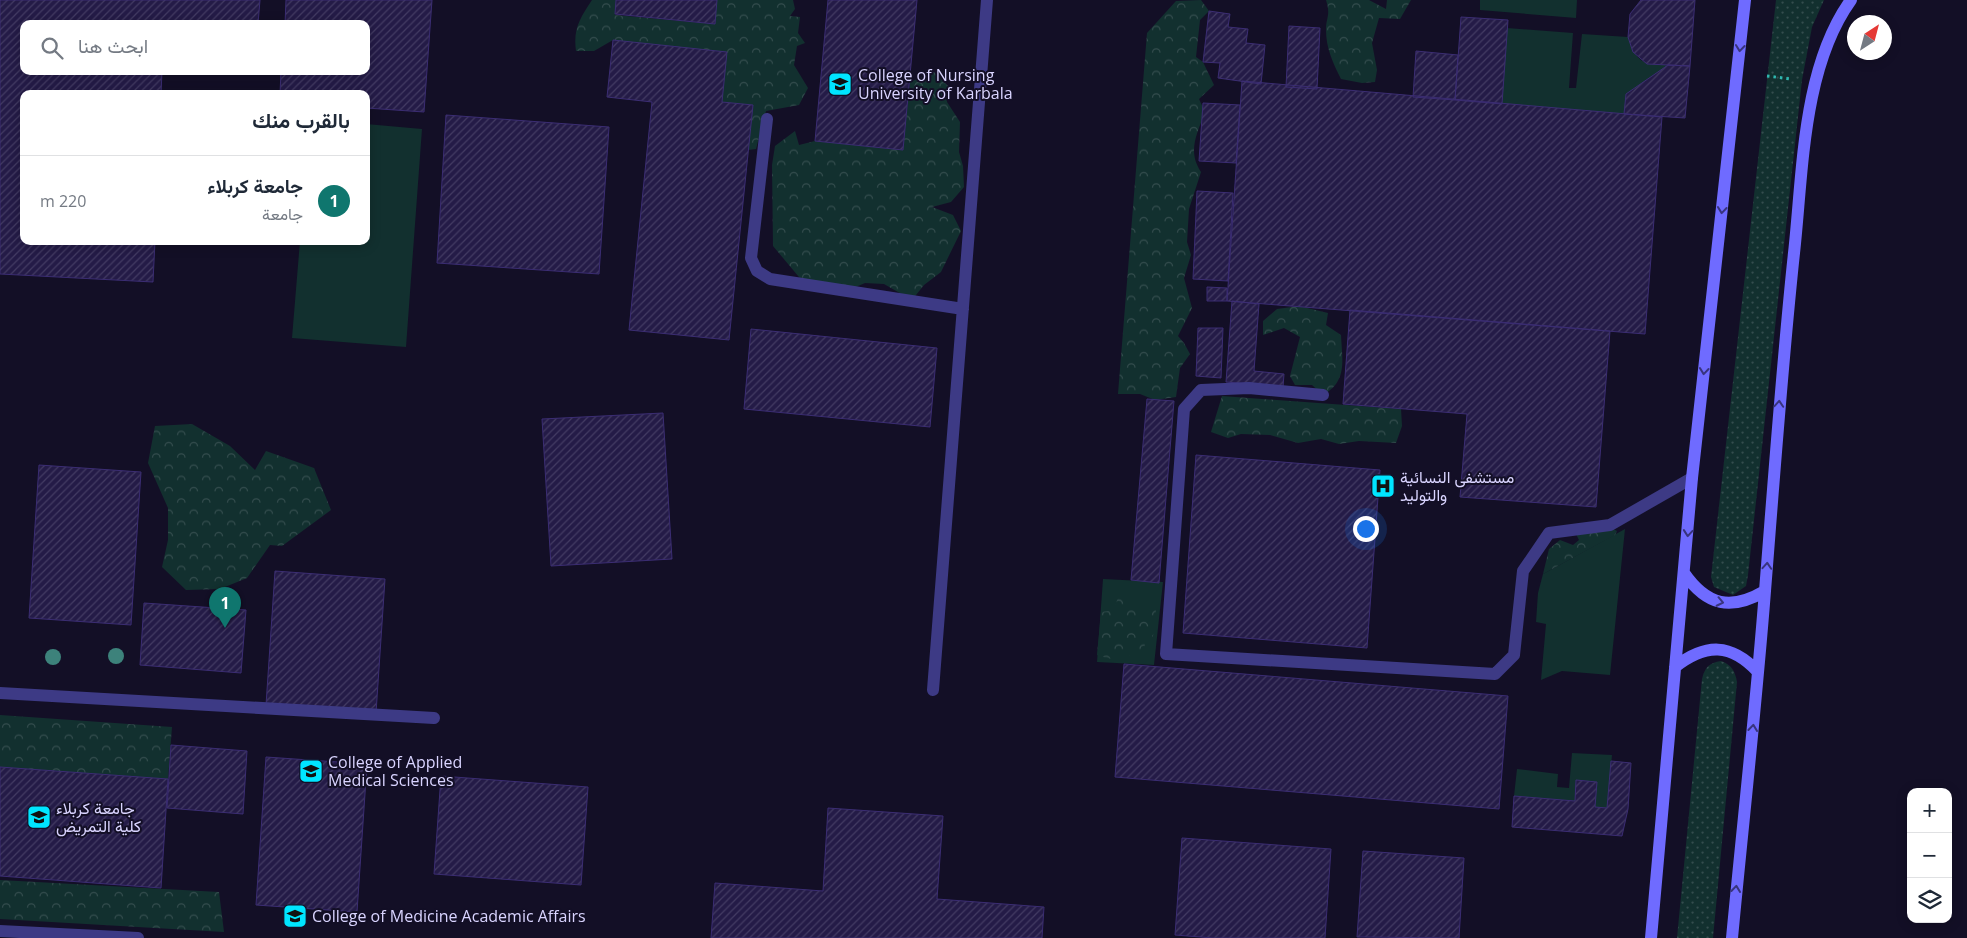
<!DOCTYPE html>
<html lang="ar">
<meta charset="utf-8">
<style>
:root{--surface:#fff;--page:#f2f2f3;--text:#1f2937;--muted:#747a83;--line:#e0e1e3;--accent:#0f766e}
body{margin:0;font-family:"Open Sans",Vazirmatn,sans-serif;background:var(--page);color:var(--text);direction:rtl}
.controls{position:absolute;right:15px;bottom:15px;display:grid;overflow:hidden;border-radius:10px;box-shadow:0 2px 12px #0003}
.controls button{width:45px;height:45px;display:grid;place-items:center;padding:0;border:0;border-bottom:1px solid var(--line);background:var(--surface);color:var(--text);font:25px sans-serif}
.compass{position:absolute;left:1847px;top:15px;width:45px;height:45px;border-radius:50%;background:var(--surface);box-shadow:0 2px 12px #0003;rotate:36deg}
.you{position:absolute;left:1365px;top:528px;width:18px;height:18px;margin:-12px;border:4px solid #fff;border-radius:50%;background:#1a73e8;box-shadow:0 0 0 8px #1a73e833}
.badge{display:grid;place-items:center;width:32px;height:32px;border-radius:50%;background:var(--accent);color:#fff;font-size:16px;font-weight:700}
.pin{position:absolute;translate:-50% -41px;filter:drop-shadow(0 1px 2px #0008)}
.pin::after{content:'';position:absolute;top:26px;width:18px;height:15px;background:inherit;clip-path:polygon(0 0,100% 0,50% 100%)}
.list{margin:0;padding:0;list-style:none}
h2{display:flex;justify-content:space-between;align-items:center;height:65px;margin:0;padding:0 20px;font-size:21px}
h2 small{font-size:16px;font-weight:400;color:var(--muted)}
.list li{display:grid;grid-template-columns:32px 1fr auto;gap:15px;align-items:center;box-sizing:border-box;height:90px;padding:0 20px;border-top:1px solid var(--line)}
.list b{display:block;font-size:19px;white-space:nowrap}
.list p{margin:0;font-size:16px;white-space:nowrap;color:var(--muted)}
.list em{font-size:16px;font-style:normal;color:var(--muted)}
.icon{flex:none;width:28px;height:28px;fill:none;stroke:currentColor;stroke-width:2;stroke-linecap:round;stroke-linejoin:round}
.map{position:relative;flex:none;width:1967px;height:938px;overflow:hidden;direction:ltr}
.search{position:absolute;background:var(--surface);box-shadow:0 2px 12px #0003;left:20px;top:20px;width:350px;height:55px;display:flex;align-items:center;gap:12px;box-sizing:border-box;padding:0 18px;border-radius:10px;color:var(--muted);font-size:19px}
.panel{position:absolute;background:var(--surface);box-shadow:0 2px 12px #0003;left:20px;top:90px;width:350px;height:155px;border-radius:10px;direction:rtl}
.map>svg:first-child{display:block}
.grass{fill:#12302f}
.forest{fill:url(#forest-crowns)}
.park{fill:url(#park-dots)}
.building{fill:url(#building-hatch);stroke:#3b2d73}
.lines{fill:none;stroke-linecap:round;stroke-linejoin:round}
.path{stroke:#2fb8b0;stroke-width:3;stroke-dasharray:2.5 4;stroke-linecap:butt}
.service{stroke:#3d3a85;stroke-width:12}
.minor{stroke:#3d3a85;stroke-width:12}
.secondary{stroke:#6f6bff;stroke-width:12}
.tree{fill:#3d827b}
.oneway{stroke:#38347d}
.labels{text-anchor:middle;stroke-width:4;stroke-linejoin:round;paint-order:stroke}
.poi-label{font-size:16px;fill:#d9d4ff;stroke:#130f26;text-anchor:start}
</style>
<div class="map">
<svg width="1967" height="938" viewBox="0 0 1967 938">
<defs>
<pattern id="forest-crowns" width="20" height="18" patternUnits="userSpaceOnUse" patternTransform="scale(1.25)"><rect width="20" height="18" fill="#12302f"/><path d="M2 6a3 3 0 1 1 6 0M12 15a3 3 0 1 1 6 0" fill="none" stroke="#344d4e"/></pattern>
<pattern id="park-dots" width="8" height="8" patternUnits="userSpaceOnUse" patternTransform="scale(1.25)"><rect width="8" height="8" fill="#12302f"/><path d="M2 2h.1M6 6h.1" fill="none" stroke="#344d4e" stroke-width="1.8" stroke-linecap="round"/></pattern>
<pattern id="building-hatch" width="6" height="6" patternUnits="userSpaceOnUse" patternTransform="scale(1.25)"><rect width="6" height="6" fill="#241b47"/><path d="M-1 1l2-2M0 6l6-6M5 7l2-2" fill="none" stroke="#433b63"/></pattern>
</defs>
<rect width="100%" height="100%" fill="#130f26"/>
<path class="grass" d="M1480,0h97l-1,18 -96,-8z
M1507,28l66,5 -4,55h7l6,-54 46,3c9,26 14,27 40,28l-44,49 -122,-10z
M366,124l56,5 -16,218 -114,-9 8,-97h66z
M1625,529l-15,146 -48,-4 -21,9 5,-56 -10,-2 2,-29 5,-19z
M1103,579l60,3 -9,83 -57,-3z
M1572,753l40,2 -5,53 -12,-1 2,-25 -21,-2 -1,21 -61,-5 3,-27 41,5 -1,13 12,1z"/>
<path class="forest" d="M592,0h24l-1,15 99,9 3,-24h76l2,9 -5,7 10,1 -2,16 7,10 -8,3 -3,19 14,23 -9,17 -33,6 -10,38 -8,1 4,-45 -30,-3 -109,-62 -19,11h-18c-3,-22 4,-33 16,-51z
M1201,0l8,11 -9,9 -4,37 7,5 11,23 -15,14 6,13c-8,22 -18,39 -4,60l-12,37 -2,33 4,13 -7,23 8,30 -14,28 6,7 6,11 -10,14 -4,29 -21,3 -15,-6h-22l29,-361 29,-32z
M1326,0h43l17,9 1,-9h24l-11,19 -21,-1 -7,25 5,27 -2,12 -13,1 -21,-4c-8,-16 -15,-31 -15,-49 0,-13 5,-14 0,-30z
M934,72l14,14 -1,16 13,20 -1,30 4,14 1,21 -13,15 -19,5 21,8 8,16 -20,41 -17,13 -12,15 -28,-16 -19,-1 -23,10 -33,-4 -36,-43 -1,-81 3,-19 20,-15 4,14 16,-4 88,9 7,-68z
M1299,306l29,7 -2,12 15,10c1,25 7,46 -18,60l-11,-10h-17l-5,-9 10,-39 -16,-9 -21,7v-14l14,-12z
M1222,396l179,13 1,17 -6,17 -37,-2 -20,3 -18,-5 -23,4 -28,-8 -29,-1 -13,4 -17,-6z
M192,424l38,22 25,24 11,-19 48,17 17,42 -49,36 -12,-1 -23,33 -27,11 -34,1 -24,-23 6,-27v-32l-20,-45 7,-37z
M1613,529l4,2 -2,4 -72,39 6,-25 11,-9 13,5 6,-5 -5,-10z
M1118,597h15l6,18 6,-4 11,-1 -3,26 -8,7 -1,8c-22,4 -21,13 -47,4l4,-43 13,-2z
M0,715l172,12 -4,52 -168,-12z
M0,880l219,12 5,40 -224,-13z"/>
<path class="park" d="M1776,0h48l-12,27 -10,53 -54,495 -2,11 -13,9 -19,-8 -3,-10z
M1721,661c11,4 14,10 16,21l-24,256h-36l25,-259c3,-12 7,-16 19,-18z"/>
<path class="building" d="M0,0h260l-2,24h-234v47h138l-1,23h-137v147h131l-2,41 -153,-8z
M286,0h146l-8,112 -58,-4v-14h-86l1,-23h85v-47h-81z
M616,0h101l-2,24 -100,-10z
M828,0h89l-14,150 -88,-9z
M1641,0h54l-5,66 -43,-2 -14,-12 -5,-15 2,-23z
M1209,11l21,3 -2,13 20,2 -2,14 19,2 -4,39 -43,-6 2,-15 -17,-1z
M1461,17l47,3 -6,84 -47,-4z
M1289,26l31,2 -3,61 -31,-2z
M613,40l114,12 -5,50 31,3 -24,235 -100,-10 23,-228 -45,-5z
M1416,51l42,4 -3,45 -42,-3z
M1668,65l22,1 -5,52 -61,-4 2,-20z
M1242,81l420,36 -17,217 -418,-33z
M1203,103l37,2 -4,58 -37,-2z
M446,115l163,12 -10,147 -162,-11z
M1197,191l36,2 -5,88 -35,-2z
M1207,287l20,1v13h-20z
M1232,301l27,3 -5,67 30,3 -1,13 -57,-5z
M1350,310l260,21 -14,176 -136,-10 7,-83 -124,-10z
M1198,328h25l-2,50 -25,-2z
M751,329l186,19 -7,79 -186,-18z
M1147,399l27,2 -15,182 -28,-3z
M663,413l9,146 -121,7 -9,-147z
M1196,455l184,15 -13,178 -184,-15z
M39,465l102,7 -10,153 -102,-7z
M275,571l110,8 -9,134 -110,-8z
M144,603l102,7 -5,63 -101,-8z
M1124,664l384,32 -9,113 -384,-32z
M171,745l76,6 -4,63 -76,-6z
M266,757l101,7 -10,148 -101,-7z
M1611,761l20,2 -3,46 -6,27 -110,-9 2,-31 61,5 1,-21 21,2 -2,25 12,1z
M0,767l168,12 -7,109 -161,-12z
M441,776l147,11 -7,98 -147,-11z
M828,808l115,8 -6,83 107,8 -2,31h-331l4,-55 108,8z
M1182,838l149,11 -6,89h-112l-38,-3z
M1363,851l101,7 -5,80 -102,-1z"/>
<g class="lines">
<path class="path" d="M1767,76l24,3"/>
<path class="service" d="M767,119l-16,139 6,13 13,8 193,30
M1323,395l-74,-7 -48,2 -17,19 -18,245 329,20 19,-19 9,-84 26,-38 61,-8 82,-47
M933,690l54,-690
M0,693l434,25"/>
<path class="minor" d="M0,931l138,7"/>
<path class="secondary" d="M1684,573c23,33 47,38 81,18
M1675,667c31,-24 56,-24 83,5
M1651,938l41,-460 53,-478
M1732,938c11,-116 24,-231 33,-347 9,-113 17,-225 29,-338 9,-81 8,-185 57,-253"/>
</g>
<g class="tree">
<circle cx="116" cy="656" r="8"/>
<circle cx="53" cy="657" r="8"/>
</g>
<defs><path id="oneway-chevron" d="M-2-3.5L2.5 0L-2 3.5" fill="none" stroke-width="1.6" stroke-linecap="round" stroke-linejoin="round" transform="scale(1.25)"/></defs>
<g class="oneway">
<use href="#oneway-chevron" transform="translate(1740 48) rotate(96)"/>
<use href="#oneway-chevron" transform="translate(1722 210) rotate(96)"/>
<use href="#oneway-chevron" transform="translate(1704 371) rotate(96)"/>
<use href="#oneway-chevron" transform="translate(1779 404) rotate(-86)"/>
<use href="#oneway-chevron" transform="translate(1688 533) rotate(95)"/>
<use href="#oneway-chevron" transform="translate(1767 566) rotate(-86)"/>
<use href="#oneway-chevron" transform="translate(1720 602) rotate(12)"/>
<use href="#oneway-chevron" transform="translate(1753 728) rotate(-84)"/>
<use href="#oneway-chevron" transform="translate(1736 889) rotate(-84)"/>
</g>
<defs>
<g id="university-square" transform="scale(1.25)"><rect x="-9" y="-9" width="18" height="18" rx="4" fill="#00e5ff" stroke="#130f26"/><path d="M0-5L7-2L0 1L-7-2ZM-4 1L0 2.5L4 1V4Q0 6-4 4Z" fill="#111"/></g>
<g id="hospital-square" transform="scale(1.25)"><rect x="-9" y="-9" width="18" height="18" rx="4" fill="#00e5ff" stroke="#130f26"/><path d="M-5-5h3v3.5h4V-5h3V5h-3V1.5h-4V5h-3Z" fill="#111"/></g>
</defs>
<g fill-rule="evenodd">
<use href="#university-square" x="840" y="84"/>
<use href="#hospital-square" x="1383" y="486"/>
<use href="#university-square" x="311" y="771"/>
<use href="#university-square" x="39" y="817"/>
<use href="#university-square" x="295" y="916"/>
</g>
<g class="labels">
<g class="poi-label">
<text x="858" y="81">College of Nursing<tspan x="858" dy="18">University of Karbala</tspan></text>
<text x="1400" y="483">مستشفى النسائية<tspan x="1400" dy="18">والتوليد</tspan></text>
<text x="328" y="768">College of Applied<tspan x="328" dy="18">Medical Sciences</tspan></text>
<text x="56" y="814">جامعة كربلاء<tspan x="56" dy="18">كلية التمريض</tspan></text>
<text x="312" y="922">College of Medicine Academic Affairs</text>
</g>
</g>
</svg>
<div class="controls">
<button>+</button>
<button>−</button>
<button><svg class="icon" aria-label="layers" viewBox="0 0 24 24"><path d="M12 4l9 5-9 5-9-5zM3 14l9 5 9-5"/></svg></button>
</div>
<svg class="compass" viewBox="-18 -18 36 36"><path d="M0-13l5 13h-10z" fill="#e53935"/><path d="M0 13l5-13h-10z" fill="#747a83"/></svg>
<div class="you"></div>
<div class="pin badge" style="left:225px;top:628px">1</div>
<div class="search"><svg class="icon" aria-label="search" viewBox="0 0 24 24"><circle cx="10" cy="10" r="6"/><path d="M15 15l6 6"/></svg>ابحث هنا</div>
<section class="panel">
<h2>بالقرب منك<small></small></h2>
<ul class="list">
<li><span class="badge">1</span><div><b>جامعة كربلاء</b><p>جامعة</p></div><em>220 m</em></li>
</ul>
</section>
</div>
